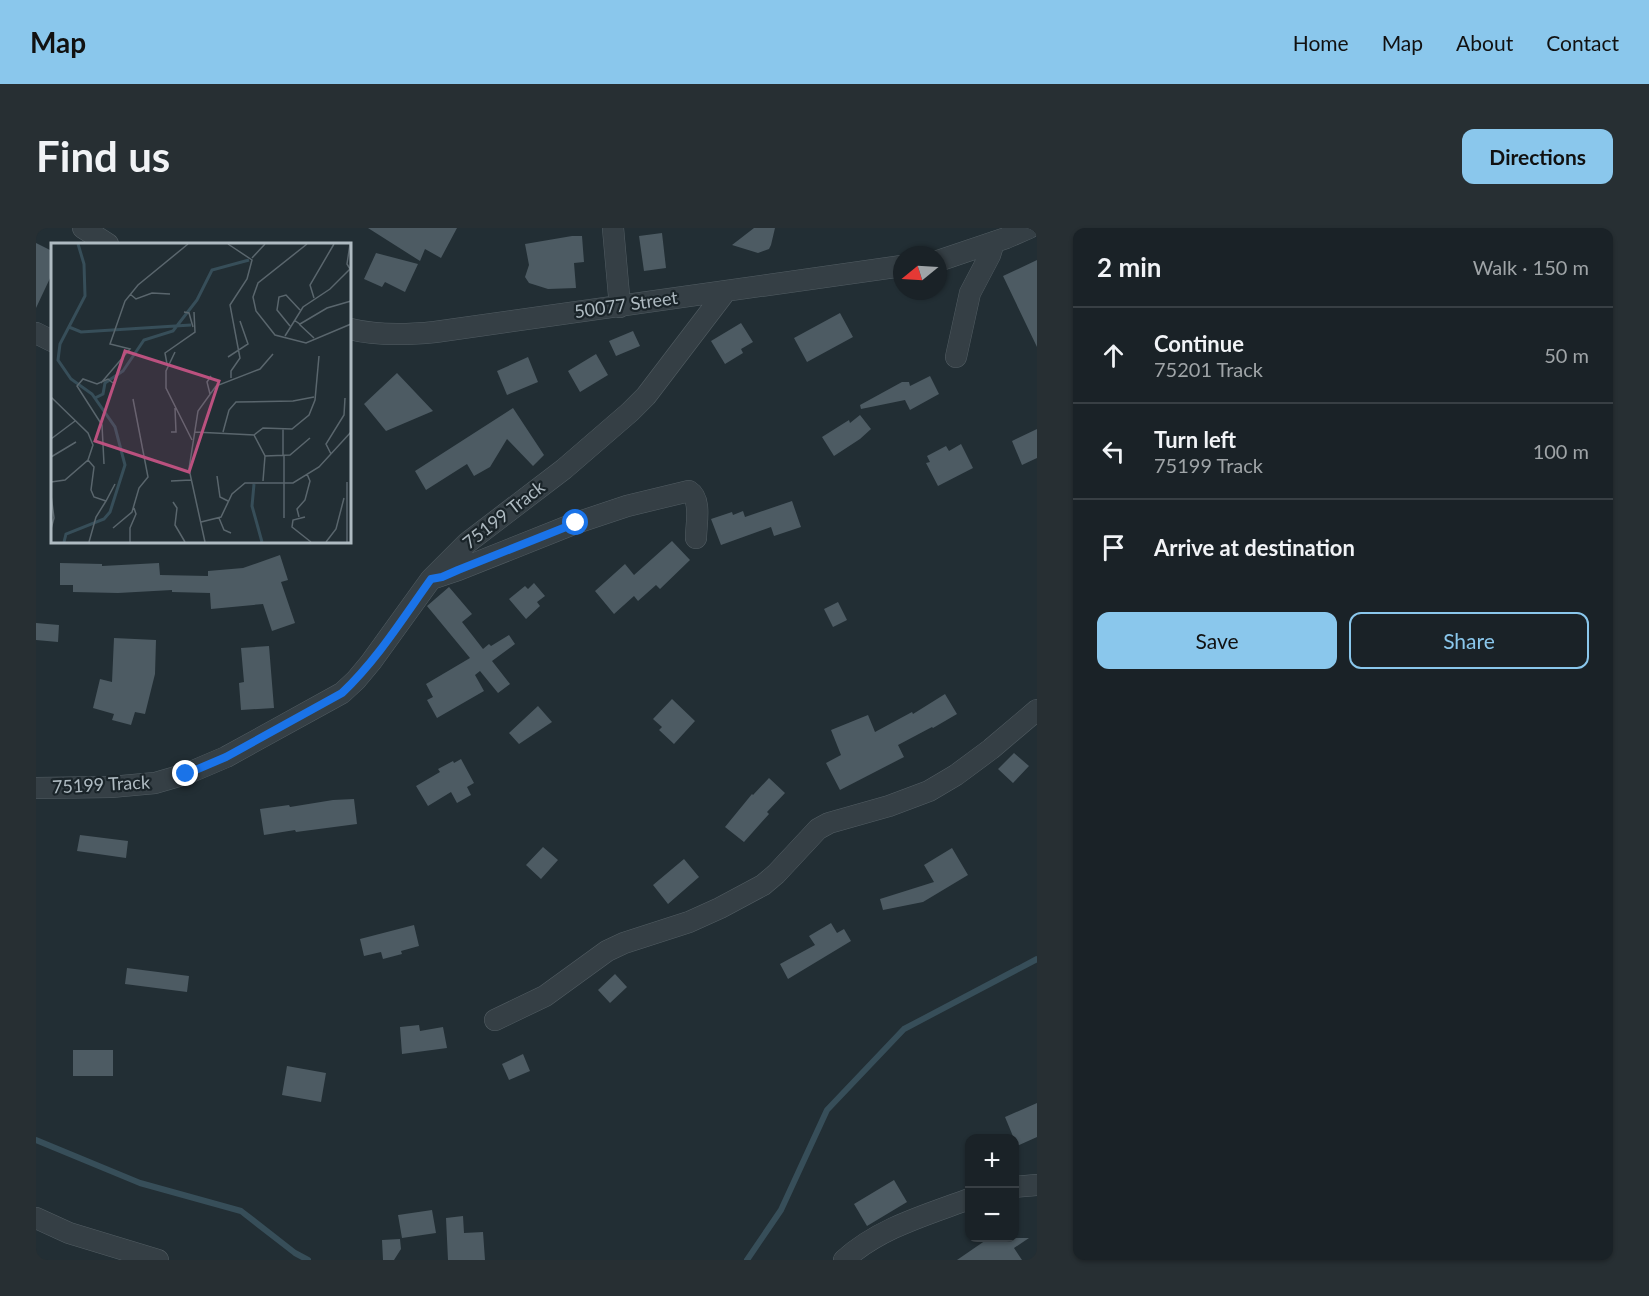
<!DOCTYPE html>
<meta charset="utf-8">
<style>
:root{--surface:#1a2227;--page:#272f33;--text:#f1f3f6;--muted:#9fa4a7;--line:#383f44;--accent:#8ac7ec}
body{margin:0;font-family:Lato,sans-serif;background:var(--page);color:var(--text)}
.controls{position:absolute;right:18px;bottom:18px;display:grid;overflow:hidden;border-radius:12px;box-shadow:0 2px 4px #0004}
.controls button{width:54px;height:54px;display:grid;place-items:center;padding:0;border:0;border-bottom:2px solid var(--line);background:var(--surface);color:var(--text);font:30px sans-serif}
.compass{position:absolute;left:857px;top:18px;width:54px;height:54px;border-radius:50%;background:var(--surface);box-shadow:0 2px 4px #0004;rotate:252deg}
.stop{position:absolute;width:18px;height:18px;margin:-14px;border:4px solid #1a73e8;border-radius:50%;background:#fff}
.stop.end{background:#1a73e8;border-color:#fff;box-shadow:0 2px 6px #0008}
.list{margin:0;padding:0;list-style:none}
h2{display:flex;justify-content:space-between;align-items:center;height:78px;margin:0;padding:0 24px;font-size:26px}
h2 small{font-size:20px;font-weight:400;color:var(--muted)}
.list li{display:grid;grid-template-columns:39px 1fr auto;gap:18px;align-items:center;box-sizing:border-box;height:96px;padding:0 24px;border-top:2px solid var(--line)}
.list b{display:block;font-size:22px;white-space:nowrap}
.list p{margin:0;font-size:20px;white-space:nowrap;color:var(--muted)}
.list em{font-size:20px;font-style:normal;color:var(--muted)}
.actions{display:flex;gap:12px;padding:18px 24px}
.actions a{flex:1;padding:14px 0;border:2px solid var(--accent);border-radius:12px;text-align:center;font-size:21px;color:var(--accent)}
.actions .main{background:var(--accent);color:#111}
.icon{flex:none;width:33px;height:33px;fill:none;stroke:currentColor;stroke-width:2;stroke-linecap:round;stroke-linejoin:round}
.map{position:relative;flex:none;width:1001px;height:1032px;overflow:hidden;border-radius:12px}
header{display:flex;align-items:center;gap:36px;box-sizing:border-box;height:84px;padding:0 30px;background:var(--accent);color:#111}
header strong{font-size:28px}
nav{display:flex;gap:33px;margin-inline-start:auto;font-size:21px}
.intro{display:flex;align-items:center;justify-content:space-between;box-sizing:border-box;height:144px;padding:0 36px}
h1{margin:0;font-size:42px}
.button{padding:15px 27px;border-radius:12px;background:var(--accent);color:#111;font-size:21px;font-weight:700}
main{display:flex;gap:36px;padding:0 36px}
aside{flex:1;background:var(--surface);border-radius:12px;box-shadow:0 2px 4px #0004}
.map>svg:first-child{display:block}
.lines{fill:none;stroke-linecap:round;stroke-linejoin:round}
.stream{stroke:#374e59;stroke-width:6}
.building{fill:#4d5b63}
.minor-casing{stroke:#525d63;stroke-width:22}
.minor{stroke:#353f45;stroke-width:21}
.route{stroke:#1a73e8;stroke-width:8}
.labels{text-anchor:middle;stroke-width:4.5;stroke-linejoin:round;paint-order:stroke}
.street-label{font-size:18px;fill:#afbbc2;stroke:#1a2429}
.inset-river{fill:none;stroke:#374e59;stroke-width:3}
.inset-road{fill:none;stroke:#5a666d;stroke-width:1.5}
.view{fill:#bb517f;fill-opacity:0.15;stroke:#bb517f;stroke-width:3}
.inset-edge{fill:none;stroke:#afbbc2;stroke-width:3}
</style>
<header>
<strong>Map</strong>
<nav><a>Home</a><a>Map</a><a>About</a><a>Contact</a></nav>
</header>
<div class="intro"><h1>Find us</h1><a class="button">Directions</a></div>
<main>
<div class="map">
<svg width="1001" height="1032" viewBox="0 0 1001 1032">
<rect width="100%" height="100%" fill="#222e34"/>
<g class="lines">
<path class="stream" d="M0,912l104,43 101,28 54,42 13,7
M711,1032l34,-50 46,-100 77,-81 133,-70"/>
</g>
<path class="building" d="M332,0h89l-16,30 -16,-9 -5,12z
M718,0h21l-4,17 -2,4 -11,4 -26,-8z
M626,5l4,35 -22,3 -5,-35z
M536,8h10l2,26 -10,1 2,25 -28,1 -19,-6 -4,-6 4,-12 -4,-21z
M0,15l16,8v23l-16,34z
M340,25l42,11 -13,28 -20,-10 -3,5 -18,-8z
M1001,32v87l-34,-71z
M804,85l13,24 -46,25 -13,-24z
M705,95l12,19 -12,7 2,4 -18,11 -14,-23z
M597,103l7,15 -24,10 -7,-15z
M560,126l12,21 -28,17 -12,-21z
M492,129l10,25 -31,13 -10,-24z
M361,145l36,38 -47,20 -22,-27z
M894,148l9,18 -29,16 -5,-10 -44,9 -1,-4 42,-23h7l1,4z
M477,180l31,47 -11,11 -26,-27 -17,28 -16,9 -7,-12 -41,26 -11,-19z
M824,187l11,14 -11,10 -26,17 -12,-19 27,-17 1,3z
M1001,201v29l-15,7 -10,-24z
M925,216l12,24 -35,18 -12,-23 4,-1 -3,-6 19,-10 3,5z
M756,273l9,26 -27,9 -3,-9 -50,18 -10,-26 21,-7 1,3 10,-4 2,6z
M636,313l18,19 -30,29 -4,-4 -18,16 -4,-5 -20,18 -19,-23 30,-27 9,11z
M244,327l8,25 -7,2 14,41 -23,8 -9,-27 -52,5 -1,-16 -38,-1v-2l-54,3 -45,-1v-7h-13v-22l42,1v2l57,-3 1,12 48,1v-5l35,-3z
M498,355l11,13 -8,6 3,4 -14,13 -17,-20 16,-13 3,3z
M413,359l23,27 -10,8 21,27 6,-5 2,2 18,-11 6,9 -23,17 18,23 -12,9 -18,-22 -5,4 9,16 -47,27 -10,-18 6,-3 -7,-13 44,-26 -43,-52z
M802,374l9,18 -14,7 -9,-18z
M0,395l23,2 -1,17 -22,-2z
M78,410l42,2 -1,34 -10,40 -10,-2 -4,13 -19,-5 2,-6 -21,-6 7,-29 12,3z
M233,418l5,62 -33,2 -2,-27 5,-1 -3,-34z
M909,466l12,20 -24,14 -1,-1 -34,18 6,12 -64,33 -14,-27 15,-8 -10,-25 37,-15 7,17 37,-20 1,2z
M636,471l23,22 -21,23 -15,-14 3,-3 -9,-8z
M502,478l14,16 -33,22 -10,-11z
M978,525l15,13 -16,17 -15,-14z
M425,531l13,24 -7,4 4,8 -14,8 -6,-11 -23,14 -12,-20 24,-14 -2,-3 15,-8 1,2z
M733,550l16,15 -18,19 2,2 -25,28 -19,-15 27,-33 1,1z
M318,571l3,25 -61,8 -1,-2 -31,5 -4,-26 29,-4 1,2 43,-7z
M44,607l48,6 -2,17 -49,-7z
M507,619l15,13 -17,19 -15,-14z
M916,620l16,27 -45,27 -40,8 -3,-11 54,-17 -10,-17z
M648,631l15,18 -31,27 -15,-19z
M795,695l6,10 7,-4 7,12 -63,38 -8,-15 35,-19 -6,-9z
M378,697l5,21 -18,5 1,3 -19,5 -2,-7 -17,4 -4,-17z
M91,740l62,8 -2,16 -62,-8z
M579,746l12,13 -17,16 -12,-13z
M383,797l1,6 23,-4 4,21 -45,6 -2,-27z
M37,822h40v26h-40z
M487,826l7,17 -21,9 -7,-16z
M251,838l39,7 -5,29 -39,-7z
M1001,875v34l-20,9 -12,-29z
M858,952l13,22 -40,24 -13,-22z
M396,982l4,23 -34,5 -4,-23z
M427,988l1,17 19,-1 2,28h-37l-2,-42z
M953,1010h40l-15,10 8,12h-65z
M364,1011l1,10 -7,11h-11l-1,-20z"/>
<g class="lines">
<g class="minor-casing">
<path id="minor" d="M47,0l25,16
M577,0l7,79
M902,33l68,-23 23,-10
M314,101c28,7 56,6 85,3l467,-66
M0,105l16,8
M920,129l14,-64 20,-38 4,-13
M398,350l24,-8 118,-47 51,-17 62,-15c13,8 7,33 7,47
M0,560l75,-1 44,-4 31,-9 40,-17 116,-64 14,-13 15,-18 60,-83 36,-36 97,-74 66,-57 16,-16 80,-105
M459,792l50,-24 62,-45 17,-8 65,-21 31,-14 43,-23 13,-11 42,-45 11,-6 60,-17 40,-15 27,-16 35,-26 46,-39
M978,959l23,-2
M0,990l33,15 89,27
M808,1032c35,-32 82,-45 125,-61"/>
</g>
<use href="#minor" class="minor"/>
</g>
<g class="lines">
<path class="route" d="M150,546l40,-17 116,-64c35,-33 61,-75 89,-114l11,-2 16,-7 118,-47"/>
</g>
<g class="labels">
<g class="street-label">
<text transform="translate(590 77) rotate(-8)" y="6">50077 Street</text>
<text transform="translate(468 287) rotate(-38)" y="6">75199 Track</text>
<text transform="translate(65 557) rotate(-3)" y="6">75199 Track</text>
</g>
</g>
<g transform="translate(15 15)">
<rect width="300" height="300" fill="#222e34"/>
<path class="inset-river" d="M18,84l12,5 110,-7M44,155l8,-4 2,-11 18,-12 21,-31 29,-9 24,-31 15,-30 37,-10M203,241l-2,22 10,36M13,299l2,-8 38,-15 6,-7 15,-47 -10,-38 -23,-33 -21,-15 -13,-19 2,-16 25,-48 -1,-32 -6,-20"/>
<path class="inset-road" d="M177,1l24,16 -5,19 -17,26 10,53 -9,13v7M256,1l-49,39 -5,14 3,14 19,24 31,8 45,-19M299,1l-3,20 3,5M201,15l13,-14M79,51l6,5 16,-6 18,1M263,55l-4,-13 24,-41M133,69l5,1 4,14M243,77l6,4 27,-16 24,-7M248,81l15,14M239,83l-13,-16 2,-13 7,-2 14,15M234,93l18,-29 27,-18 21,-21M124,109l-9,19v17l26,52M177,114l20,-13 -8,-23M116,121l-2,-11 30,-21 -1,-20M50,140l29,-34 -20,-5 15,-43 13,-16 50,-41M159,151l-3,-12 4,-6M0,154l37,36 5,12 -5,15 -23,20 -14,2M232,186v27M120,189h5l-1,-24M144,189l59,3 11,21 -2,25M172,189l6,-22 7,-8 57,-1 21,-4M203,192l9,-7 29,1 17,-14 6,-15 4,-44M0,196l24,-18M280,211l-5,-10 18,-29 1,-17M214,213l25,-1 20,-17M0,214l25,-15M37,217l6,7 -3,23 3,7 12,4 9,-17M53,221l-2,-39 -25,-39 6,-7 14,5 11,-5 5,4M166,233l3,21 8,4M120,238l20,-1M0,252l3,23 -3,11M122,259l4,6 -2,17 10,17M248,274l-2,-8 8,-9 5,-19 -3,-7M254,274l-12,3 -1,7 19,15M168,275l5,12 7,3M233,275v-62M150,279l20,-5 11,-23 13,-11h48l26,-16 32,-35M62,285l19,-16 7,-24 9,-11 -15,-78M38,299l7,-25 10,-16M79,299v-14l6,-14 -2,-6M154,299l-16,-73 9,-58 18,-25 44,-17 13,-15M275,299l10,-13 8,-31M296,299v-60"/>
<path class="view" d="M74,108l94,30 -30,91 -94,-31z"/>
<rect width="300" height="300" class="inset-edge"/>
</g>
</svg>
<div class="controls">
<button>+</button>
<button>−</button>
</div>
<svg class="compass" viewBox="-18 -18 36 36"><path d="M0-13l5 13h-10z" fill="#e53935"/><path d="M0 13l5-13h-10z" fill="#9fa4a7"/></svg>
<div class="stop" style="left:540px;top:295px"></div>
<div class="stop end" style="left:150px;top:546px"></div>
</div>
<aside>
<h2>2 min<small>Walk · 150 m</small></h2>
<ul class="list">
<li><svg class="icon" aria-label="ahead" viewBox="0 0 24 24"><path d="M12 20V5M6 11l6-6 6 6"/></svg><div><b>Continue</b><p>75201 Track</p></div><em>50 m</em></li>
<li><svg class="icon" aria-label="left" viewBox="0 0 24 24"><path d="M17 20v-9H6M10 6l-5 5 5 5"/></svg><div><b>Turn left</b><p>75199 Track</p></div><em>100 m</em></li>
<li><svg class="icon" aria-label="arrive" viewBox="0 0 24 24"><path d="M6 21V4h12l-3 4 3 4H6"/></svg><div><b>Arrive at destination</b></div></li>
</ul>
<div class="actions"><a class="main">Save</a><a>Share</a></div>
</aside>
</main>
